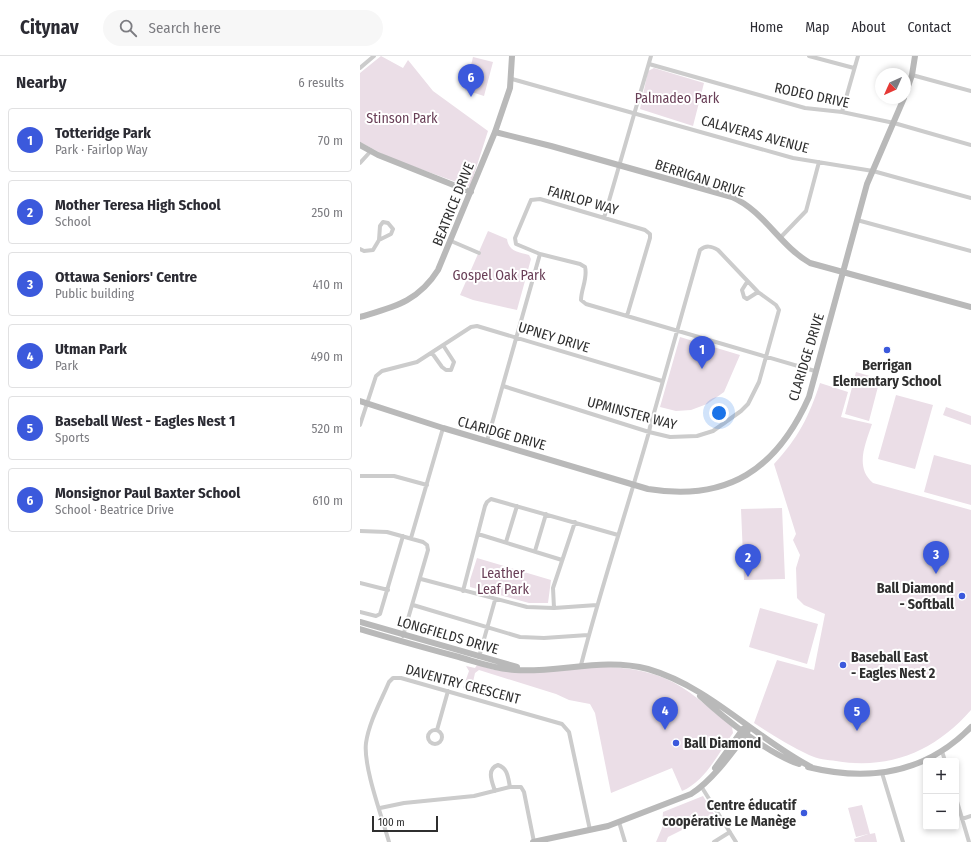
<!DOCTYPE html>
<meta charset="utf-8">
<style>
:root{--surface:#fff;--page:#f7f7f7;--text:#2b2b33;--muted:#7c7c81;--line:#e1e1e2;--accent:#3b59dc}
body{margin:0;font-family:"Fira Sans Condensed",sans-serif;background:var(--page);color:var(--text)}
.controls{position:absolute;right:12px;bottom:12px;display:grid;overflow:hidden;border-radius:4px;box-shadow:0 2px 6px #0003}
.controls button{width:36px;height:36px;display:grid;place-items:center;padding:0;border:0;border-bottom:1px solid var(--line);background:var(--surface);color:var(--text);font:20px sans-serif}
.compass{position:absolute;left:515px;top:12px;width:36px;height:36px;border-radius:50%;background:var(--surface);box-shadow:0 2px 6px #0003;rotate:225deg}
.scale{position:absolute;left:12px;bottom:10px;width:66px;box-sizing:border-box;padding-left:4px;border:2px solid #2f2f2f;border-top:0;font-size:11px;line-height:14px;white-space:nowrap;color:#2f2f2f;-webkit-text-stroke:3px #fff;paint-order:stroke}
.you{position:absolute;left:359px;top:357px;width:14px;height:14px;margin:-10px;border:3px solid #fff;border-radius:50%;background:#1a73e8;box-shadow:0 0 0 6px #1a73e833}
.badge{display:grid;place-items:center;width:26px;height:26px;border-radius:50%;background:var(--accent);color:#fff;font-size:13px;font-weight:700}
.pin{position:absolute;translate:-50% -33px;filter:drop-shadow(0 1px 2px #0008)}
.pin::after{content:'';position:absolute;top:21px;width:14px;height:12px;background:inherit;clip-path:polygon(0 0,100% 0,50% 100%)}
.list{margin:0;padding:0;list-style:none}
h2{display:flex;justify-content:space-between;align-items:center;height:52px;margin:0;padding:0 16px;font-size:17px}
h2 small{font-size:13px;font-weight:400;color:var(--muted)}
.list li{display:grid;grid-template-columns:26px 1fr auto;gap:12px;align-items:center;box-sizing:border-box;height:64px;margin:0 8px 8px;padding:0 8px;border:1px solid var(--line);border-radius:4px}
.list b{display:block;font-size:15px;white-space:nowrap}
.list p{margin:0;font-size:13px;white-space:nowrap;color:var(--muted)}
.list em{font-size:13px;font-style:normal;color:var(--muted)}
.icon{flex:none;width:22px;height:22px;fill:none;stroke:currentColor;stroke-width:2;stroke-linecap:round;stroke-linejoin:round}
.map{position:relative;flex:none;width:611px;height:786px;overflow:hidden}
header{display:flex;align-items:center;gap:24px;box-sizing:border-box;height:56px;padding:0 20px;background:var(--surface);border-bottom:1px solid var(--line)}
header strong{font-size:19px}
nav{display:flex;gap:22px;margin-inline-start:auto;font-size:14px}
.search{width:280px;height:36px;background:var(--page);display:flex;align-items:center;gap:10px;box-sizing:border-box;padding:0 14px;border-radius:22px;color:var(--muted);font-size:15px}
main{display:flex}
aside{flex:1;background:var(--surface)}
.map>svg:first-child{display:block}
.green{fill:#ebdee7}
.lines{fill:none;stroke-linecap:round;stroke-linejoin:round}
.street{stroke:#ccc;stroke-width:4}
.secondary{stroke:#b9b9b9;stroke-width:6}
.poi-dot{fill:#3b59dc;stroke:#fff;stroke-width:1.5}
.labels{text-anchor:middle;stroke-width:4;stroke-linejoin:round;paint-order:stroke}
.street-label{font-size:14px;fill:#2f2f2f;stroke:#fff}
.park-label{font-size:14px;fill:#693f57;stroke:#fff}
.poi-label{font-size:14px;font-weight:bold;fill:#2f2f2f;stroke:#fff;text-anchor:end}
</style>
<header>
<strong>Citynav</strong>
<div class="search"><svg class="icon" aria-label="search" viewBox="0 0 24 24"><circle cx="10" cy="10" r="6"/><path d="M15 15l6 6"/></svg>Search here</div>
<nav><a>Home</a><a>Map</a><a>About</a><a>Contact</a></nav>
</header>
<main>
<aside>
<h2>Nearby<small>6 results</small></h2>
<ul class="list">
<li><span class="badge">1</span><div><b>Totteridge Park</b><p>Park · Fairlop Way</p></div><em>70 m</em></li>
<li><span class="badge">2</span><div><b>Mother Teresa High School</b><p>School</p></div><em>250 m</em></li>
<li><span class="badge">3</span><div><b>Ottawa Seniors' Centre</b><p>Public building</p></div><em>410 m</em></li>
<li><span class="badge">4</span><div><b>Utman Park</b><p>Park</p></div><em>490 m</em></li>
<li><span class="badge">5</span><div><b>Baseball West - Eagles Nest 1</b><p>Sports</p></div><em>520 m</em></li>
<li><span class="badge">6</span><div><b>Monsignor Paul Baxter School</b><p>School · Beatrice Drive</p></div><em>610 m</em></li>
</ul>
</aside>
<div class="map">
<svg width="611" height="786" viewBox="0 0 611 786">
<rect width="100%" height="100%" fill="#fff"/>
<path class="green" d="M21,0l22,12 5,-8 25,31 55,40 -18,56 -80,-29 -30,-16v-69z
M113,1l20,5 -9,34 -19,-6z
M294,12l50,15 -11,43 -53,-17 8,-38z
M128,175l19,8c2,13 11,13 22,16l2,4 -14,51 -44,-10 -13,-5z
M320,281l60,18 -16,37 -17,12 -16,6 -15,1 -16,-4z
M496,316l24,7 -11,42 -24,-7z
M460,327l28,9 -7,25 31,7c-6,19 -18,43 1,59l98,27v200c-36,41 -81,60 -135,51 -8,-1 -19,-2 -27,-6 -19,-9 -37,-20 -55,-32l23,-63 37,10 11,-56 -21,-9 -7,-7 -1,-30 4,-13 -7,-15 3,-6 -22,-70c24,-26 35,-47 46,-81z
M536,339l37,10 -18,64 -37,-10z
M586,351l25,9v9l-28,-10z
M574,399l37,10v40l-47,-13z
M422,452l3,71 -41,1 -3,-71z
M117,502l74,22 -3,23h-19l-59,-16v-7z
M400,552l58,16 -11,40 -58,-17z
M117,609c9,2 18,6 27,6 54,2 108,-14 160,7 25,10 44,30 65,46l3,3 1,6c-15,20 -27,48 -51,58l-10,-23 -61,25 -16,-80 -5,-9 -21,-4 -13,-6 -77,-24 -4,3 -4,18 -8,-3 6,-17 -3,-5 9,2z
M343,740l11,18 -46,23 -2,5h-10l6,-14 1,-16z
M502,749l8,29 5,-1 2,9h-22l-1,-3 14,-5 -12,3 -8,-29z"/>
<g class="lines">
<path class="street" d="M449,0l45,12
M289,8l156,44 37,4 52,11 77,22
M0,12l14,-12
M552,19l59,16
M152,23l281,79 80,13 98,27
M482,56l16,-56
M0,107l10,-11
M244,162l47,-162
M497,164l114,31
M420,182l26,-27 13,-49
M91,185l28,12
M0,193l4,2 9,-1 6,-10 12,-6 2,-5 -5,-6 -5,-1 -3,4 -1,14
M387,226l-5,8 2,7 3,2 11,-7
M267,260l23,-78v-4l-5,-4 -105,-31 -9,1 -16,38 1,6 24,10 40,10 5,3c3,11 -4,22 -4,33l5,4 229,67
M72,297l10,14 4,3h5l3,-8 -11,-17
M143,330l146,46 21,5 27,-1 16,-5 28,-20 7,-7 11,-22 20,-72 -3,-5 -18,-13 -40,-42c-7,-4 -12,-5 -18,0l-50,177 -1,5c-22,78 -48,155 -68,233
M0,369l16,-49 6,-5 35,-9 54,-35 6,-1 185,55
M127,385l53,-187
M0,420h34l33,9
M0,475l27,1 36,10 4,3 1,5 -25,86
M118,478l84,26
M51,482l32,-110
M146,486l11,-36
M175,495l11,-37
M61,523l106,28 27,1 43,-3
M0,527l28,7
M103,535l22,-85 2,-4 4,-3 127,36
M53,549l107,32 24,1 44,-3
M194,552l-1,-20 22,-66
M0,556l16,4 4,-2 23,-78
M119,601l16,-57
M68 681a7 7 0 1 1 14 0a7 7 0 1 1-14 0Z
M77,674l11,-39
M582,695l3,10
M522,717l21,69
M341,730l35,56
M135,735c-3,-9 -9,-22 3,-26 10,3 10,13 12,22
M596,742l13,44
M20,752l24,-5 70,-7 36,-9h11l3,5 10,50
M602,763l9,-3
M259,766l6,20
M29,786c-7,-25 -26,-76 -23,-99 3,-21 15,-42 23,-61l4,-4h8l161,46 7,8 21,98
M354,786l16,-10"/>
<path class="secondary" d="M545,39l7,-20 3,-19
M135,76l56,14 181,51c32,14 48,49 78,66l161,44
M0,89l18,10 93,37
M0,261c33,-10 58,-15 78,-47l57,-138 15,-44 2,-32
M0,345l83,27 205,61c80,13 129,-20 161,-92l58,-213 37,-86
M0,566l157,45
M0,573c33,10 66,19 99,28 18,5 37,12 56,13 45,3 88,-13 133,-1 62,18 107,69 163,98
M340,640c25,23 68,58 99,68
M448,711c61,15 118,6 163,-40
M355,712l28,-39
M173,786l75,-16 83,-32c21,-13 41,-41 56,-61l1,-3"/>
</g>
<g class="poi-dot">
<circle cx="527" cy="294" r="4"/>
<circle cx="602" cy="540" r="4"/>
<circle cx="483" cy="609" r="4"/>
<circle cx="316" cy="687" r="4"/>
<circle cx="444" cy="757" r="4"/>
</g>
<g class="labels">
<g class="street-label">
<text transform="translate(452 39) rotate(12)" y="5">RODEO DRIVE</text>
<text transform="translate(395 78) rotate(15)" y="5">CALAVERAS AVENUE</text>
<text transform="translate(340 122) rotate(18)" y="5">BERRIGAN DRIVE</text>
<text transform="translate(223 144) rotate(16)" y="5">FAIRLOP WAY</text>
<text transform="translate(93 148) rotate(-68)" y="5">BEATRICE DRIVE</text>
<text transform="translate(194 281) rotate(17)" y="5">UPNEY DRIVE</text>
<text transform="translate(446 301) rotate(-73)" y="5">CLARIDGE DRIVE</text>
<text transform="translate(272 357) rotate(15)" y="5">UPMINSTER WAY</text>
<text transform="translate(142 377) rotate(16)" y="5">CLARIDGE DRIVE</text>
<text transform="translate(88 579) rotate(16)" y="5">LONGFIELDS DRIVE</text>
<text transform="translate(103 628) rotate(15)" y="5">DAVENTRY CRESCENT</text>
</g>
<g class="park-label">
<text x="317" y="47">Palmadeo Park</text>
<text x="42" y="67">Stinson Park</text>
<text x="139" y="224">Gospel Oak Park</text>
<text x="143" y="522">Leather<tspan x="143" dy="16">Leaf Park</tspan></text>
</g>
<g class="poi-label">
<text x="527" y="314" text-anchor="middle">Berrigan<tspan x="527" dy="16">Elementary School</tspan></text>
<text x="594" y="537">Ball Diamond<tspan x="594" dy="16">- Softball</tspan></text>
<text x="491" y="606" text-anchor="start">Baseball East<tspan x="491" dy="16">- Eagles Nest 2</tspan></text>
<text x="324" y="692" text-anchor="start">Ball Diamond</text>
<text x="436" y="754">Centre éducatif<tspan x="436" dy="16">coopérative Le Manège</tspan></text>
</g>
</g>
</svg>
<div class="controls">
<button>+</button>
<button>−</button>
</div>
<svg class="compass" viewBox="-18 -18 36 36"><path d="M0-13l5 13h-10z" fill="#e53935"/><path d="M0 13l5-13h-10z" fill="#7c7c81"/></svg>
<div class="scale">100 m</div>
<div class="you"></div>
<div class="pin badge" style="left:342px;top:313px">1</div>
<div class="pin badge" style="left:388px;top:521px">2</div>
<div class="pin badge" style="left:576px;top:518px">3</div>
<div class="pin badge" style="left:305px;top:674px">4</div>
<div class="pin badge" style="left:497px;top:675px">5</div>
<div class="pin badge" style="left:111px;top:41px">6</div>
</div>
</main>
